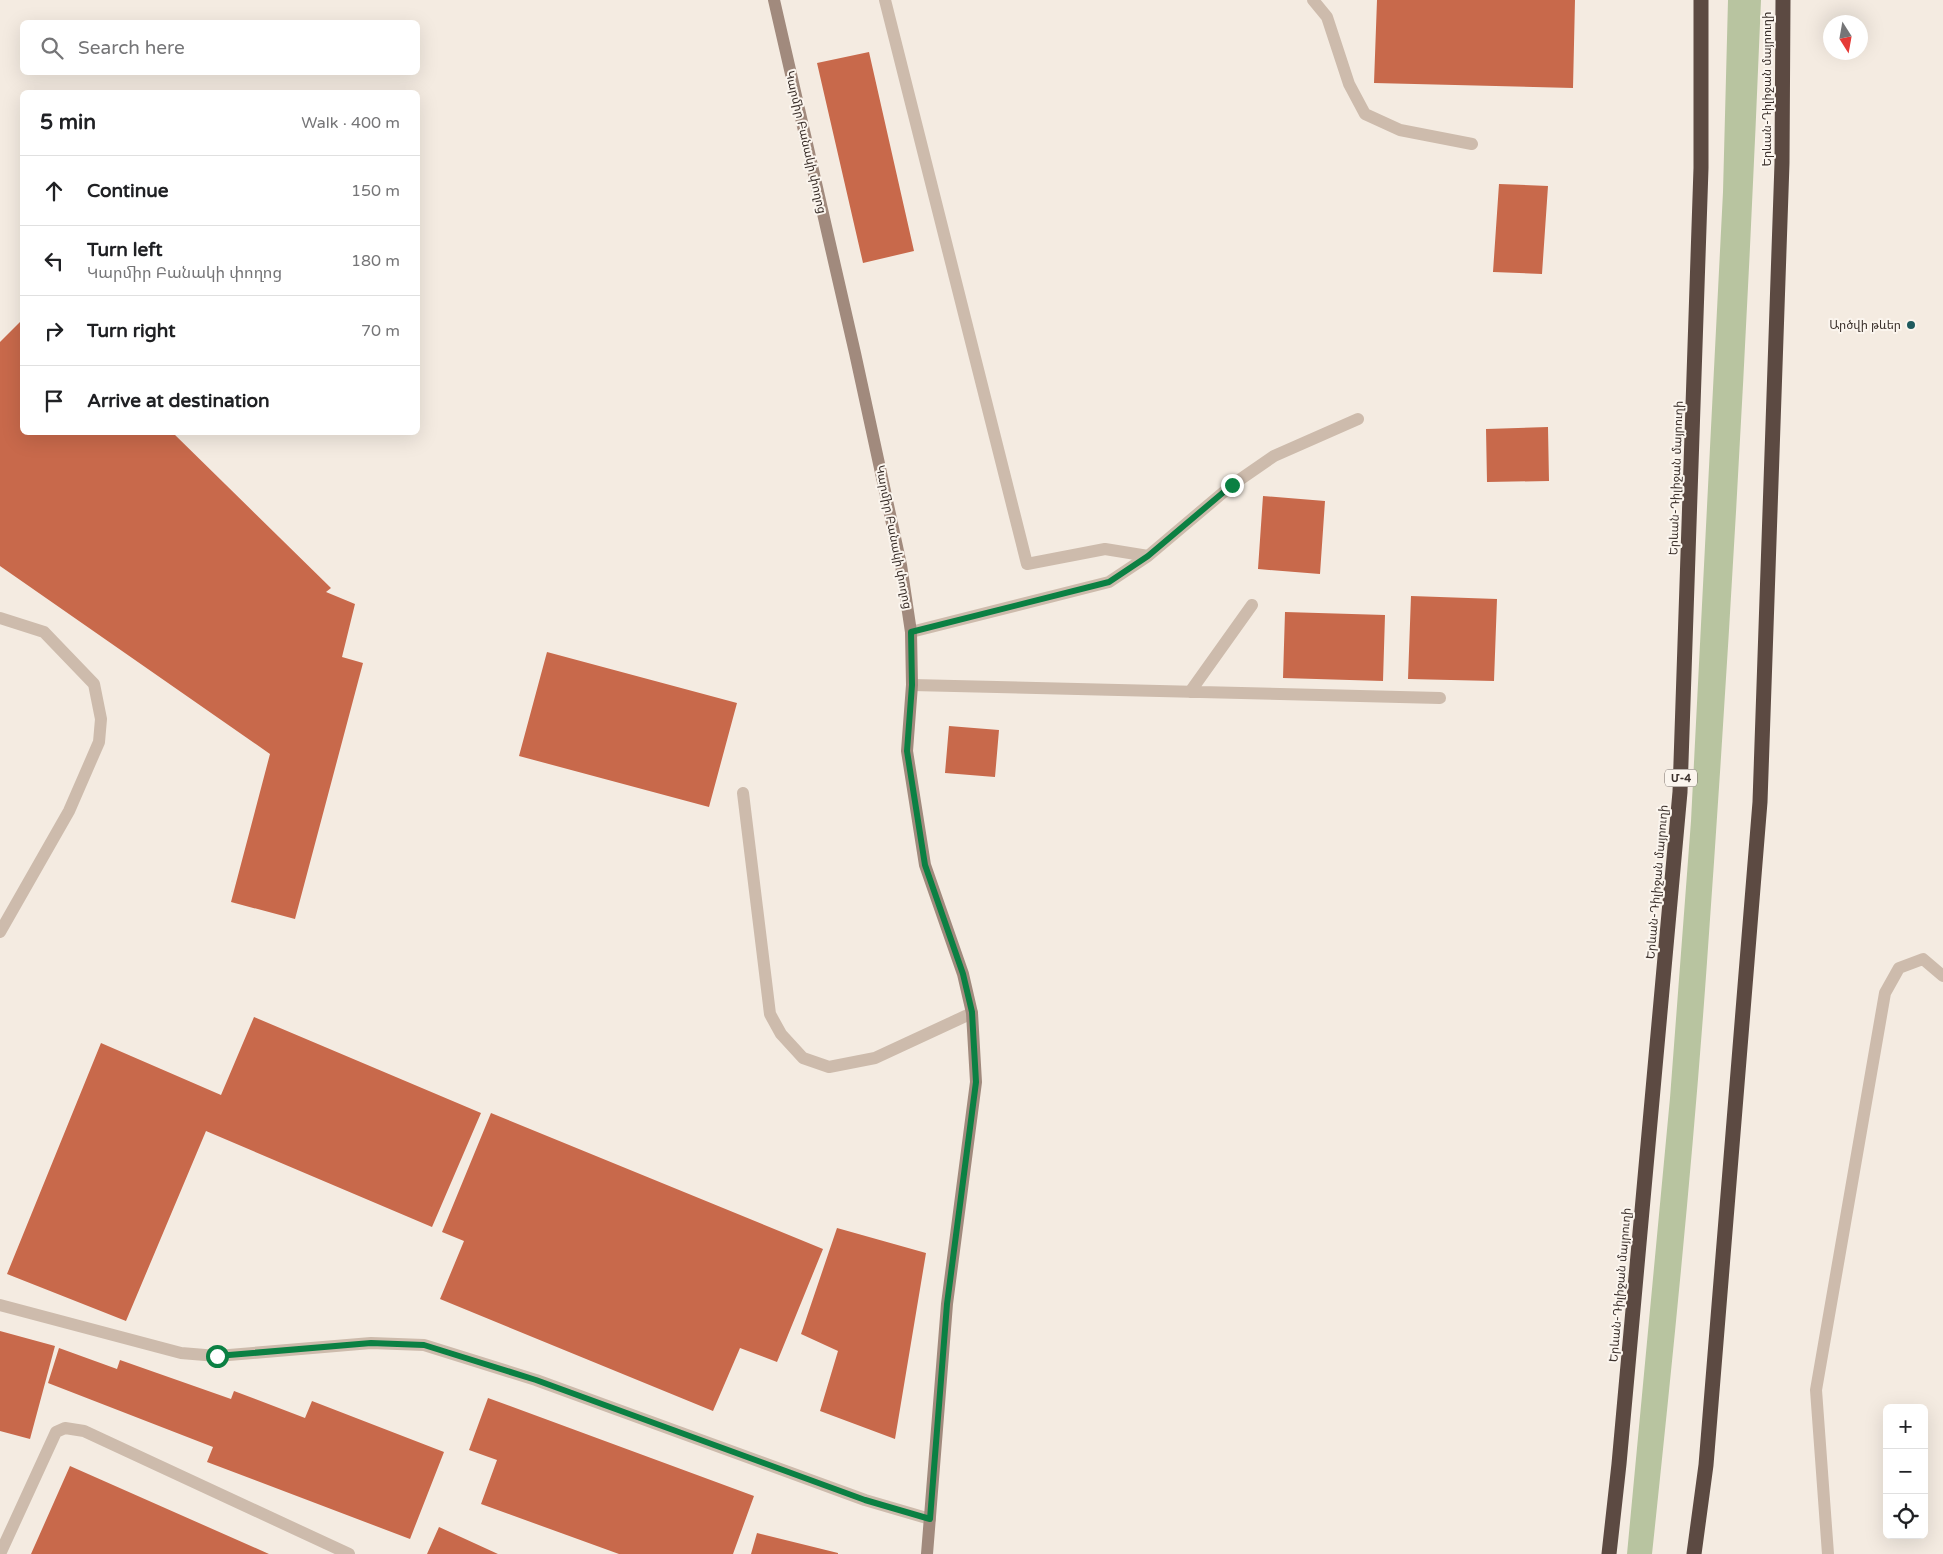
<!DOCTYPE html>
<meta charset="utf-8">
<style>
:root{--surface:#fff;--page:#f2f2f2;--text:#202124;--muted:#757577;--line:#e0e0e0}
body{margin:0;font-family:"Varela Round","Noto Sans Armenian",sans-serif;background:var(--page);color:var(--text)}
.controls{position:absolute;right:15px;bottom:15px;display:grid;overflow:hidden;border-radius:8px;box-shadow:0 5px 20px #0002}
.controls button{width:45px;height:45px;display:grid;place-items:center;padding:0;border:0;border-bottom:1px solid var(--line);background:var(--surface);color:var(--text);font:25px sans-serif}
.compass{position:absolute;left:1823px;top:15px;width:45px;height:45px;border-radius:50%;background:var(--surface);box-shadow:0 5px 20px #0002;rotate:169deg}
.stop{position:absolute;width:15px;height:15px;margin:-11px;border:4px solid #0b8043;border-radius:50%;background:#fff}
.stop.end{background:#0b8043;border-color:#fff;box-shadow:0 1px 5px #0008}
.list{margin:0;padding:0;list-style:none}
h2{display:flex;justify-content:space-between;align-items:center;height:65px;margin:0;padding:0 20px;font-size:21px}
h2 small{font-size:16px;font-weight:400;color:var(--muted)}
.list li{display:grid;grid-template-columns:32px 1fr auto;gap:15px;align-items:center;box-sizing:border-box;height:70px;padding:0 20px;border-top:1px solid var(--line)}
.list b{display:block;font-size:19px;white-space:nowrap}
.list p{margin:0;font-size:16px;white-space:nowrap;color:var(--muted)}
.list em{font-size:16px;font-style:normal;color:var(--muted)}
.icon{flex:none;width:28px;height:28px;fill:none;stroke:currentColor;stroke-width:2;stroke-linecap:round;stroke-linejoin:round}
.map{position:relative;flex:none;width:1943px;height:1554px;overflow:hidden}
.search{position:absolute;background:var(--surface);box-shadow:0 5px 20px #0002;left:20px;top:20px;width:400px;height:55px;display:flex;align-items:center;gap:12px;box-sizing:border-box;padding:0 18px;border-radius:8px;color:var(--muted);font-size:19px}
.panel{position:absolute;background:var(--surface);box-shadow:0 5px 20px #0002;left:20px;top:90px;width:400px;height:345px;border-radius:8px}
.map>svg:first-child{display:block}
.green{fill:#b8c4a0}
.building{fill:#c8694b}
.lines{fill:none;stroke-linecap:round;stroke-linejoin:round}
.lane{stroke:#cdbbac;stroke-width:12}
.street{stroke:#cdbbac;stroke-width:12}
.secondary{stroke:#a18a7d;stroke-width:12}
.highway{stroke:#5c4a42;stroke-width:15}
.route{stroke:#0b8043;stroke-width:6}
.poi-dot{fill:#1f5a5e;stroke:#fbf5ee;stroke-width:2}
.labels{text-anchor:middle;stroke-width:4;stroke-linejoin:round;paint-order:stroke}
.shield{fill:#fbf5ee;stroke:#756b66;stroke-width:1}
.shield-label{font-size:11px;font-weight:bold;fill:#3b302b}
.street-label{font-size:12px;fill:#3b302b;stroke:#fbf5ee}
.poi-label{font-size:12px;fill:#3b302b;stroke:#fbf5ee;text-anchor:end}
</style>
<div class="map">
<svg width="1943" height="1554" viewBox="0 0 1943 1554">
<rect width="100%" height="100%" fill="#f4ebe1"/>
<path class="green" d="M1728,0h33c-13,321 -31,641 -54,962 -14,197 -34,395 -55,592h-25l43,-456 21,-277 32,-629z"/>
<path class="building" d="M1377,0h198l-2,88 -199,-5z
M869,52l45,199 -51,12 -46,-200z
M1499,184l49,2 -6,88 -49,-2z
M22,320v112h150l159,156 -5,4 29,12 -13,53 21,6 -68,256 -64,-17 39,-148 -270,-188v-224z
M1548,427l1,54 -62,1 -1,-53z
M1263,496l62,5 -5,73 -62,-5z
M1411,596l86,3 -3,82 -86,-2z
M1285,612l100,3 -2,66 -100,-3z
M547,652l190,51 -28,104 -190,-51z
M949,726l50,4 -4,47 -50,-4z
M254,1017l227,96 -49,114 -226,-96 -80,190 -119,-47 94,-231 120,52z
M491,1113l332,136 -46,113 -37,-14 -27,63 -273,-112 24,-58 -22,-9z
M837,1228l89,25 -31,186 -75,-28 18,-60 -37,-17z
M0,1331l55,15 -25,93 -30,-8z
M59,1348l58,21 3,-9 111,39 3,-8 71,27 7,-17 132,51 -34,87 -203,-77 6,-15 -165,-64z
M488,1398l266,98 -21,58h-114l-138,-50 16,-44 -28,-10z
M70,1466l199,88h-238z
M439,1527l59,27h-71z
M757,1533l81,20v1h-87z"/>
<g class="lines">
<path class="lane" d="M885,0l142,564 78,-15 43,7
M1313,0l14,17 22,67 16,30 35,16 72,14
M0,618l44,14 50,52 7,35 -2,23 -30,69 -69,121
M911,632l198,-50 39,-26 84,-71 42,-29 84,-37
M912,685l528,13
M1190,692l62,-87
M743,793l27,221 11,20 22,24 26,9 46,-9 97,-45
M0,1305l181,48 36,3 154,-13 53,2 112,35 329,120 65,19
M0,1554l56,-122 9,-4 19,3 265,123"/>
<path class="street" d="M1828,1554l-12,-164 69,-397 14,-25 24,-9 20,17"/>
<path class="secondary" d="M774,0l81,353 46,212 10,67 1,53 -5,66 18,114 38,109 9,39 4,69 -29,222 -20,250"/>
<path class="highway" d="M1609,1554l10,-90 61,-672 21,-624v-168
M1694,1554l12,-89 54,-663 22,-639 1,-163"/>
</g>
<g class="lines">
<path class="route" d="M217,1356l154,-13 53,2 112,35 329,120 65,19 17,-215 29,-222 -4,-70 -9,-38 -38,-109 -18,-114 5,-66 -1,-53 198,-50 39,-26 84,-71"/>
</g>
<circle class="poi-dot" cx="1911" cy="325" r="5"/>
<g class="labels">
<rect class="shield" x="1665" y="769.5" width="32" height="17" rx="4"/>
<g class="shield-label">
<text x="1681" y="782">Մ-4</text>
</g>
<g class="street-label">
<text transform="translate(1767 89) rotate(-90)" y="4">Երևան-Դիլիջան մայրուղի</text>
<text transform="translate(806 142) rotate(77)" y="4">Կարմիր Բանակի փողոց</text>
<text transform="translate(1676 478) rotate(-88)" y="4">Երևան-Դիլիջան մայրուղի</text>
<text transform="translate(894 537) rotate(79)" y="4">Կարմիր Բանակի փողոց</text>
<text transform="translate(1657 882) rotate(-85)" y="4">Երևան-Դիլիջան մայրուղի</text>
<text transform="translate(1620 1285) rotate(-85)" y="4">Երևան-Դիլիջան մայրուղի</text>
</g>
<g class="poi-label">
<text x="1901" y="329">Արծվի թևեր</text>
</g>
</g>
</svg>
<div class="controls">
<button>+</button>
<button>−</button>
<button><svg class="icon" aria-label="locate" viewBox="0 0 24 24"><circle cx="12" cy="12" r="6"/><path d="M12 2v4M12 18v4M2 12h4M18 12h4"/></svg></button>
</div>
<svg class="compass" viewBox="-18 -18 36 36"><path d="M0-13l5 13h-10z" fill="#e53935"/><path d="M0 13l5-13h-10z" fill="#757577"/></svg>
<div class="stop" style="left:217px;top:1356px"></div>
<div class="stop end" style="left:1232px;top:485px"></div>
<div class="search"><svg class="icon" aria-label="search" viewBox="0 0 24 24"><circle cx="10" cy="10" r="6"/><path d="M15 15l6 6"/></svg>Search here</div>
<section class="panel">
<h2>5 min<small>Walk · 400 m</small></h2>
<ul class="list">
<li><svg class="icon" aria-label="ahead" viewBox="0 0 24 24"><path d="M12 20V5M6 11l6-6 6 6"/></svg><div><b>Continue</b></div><em>150 m</em></li>
<li><svg class="icon" aria-label="left" viewBox="0 0 24 24"><path d="M17 20v-9H6M10 6l-5 5 5 5"/></svg><div><b>Turn left</b><p>Կարմիր Բանակի փողոց</p></div><em>180 m</em></li>
<li><svg class="icon" aria-label="right" viewBox="0 0 24 24"><path d="M7 20v-9h11M14 6l5 5-5 5"/></svg><div><b>Turn right</b></div><em>70 m</em></li>
<li><svg class="icon" aria-label="arrive" viewBox="0 0 24 24"><path d="M6 21V4h12l-3 4 3 4H6"/></svg><div><b>Arrive at destination</b></div></li>
</ul>
</section>
</div>
